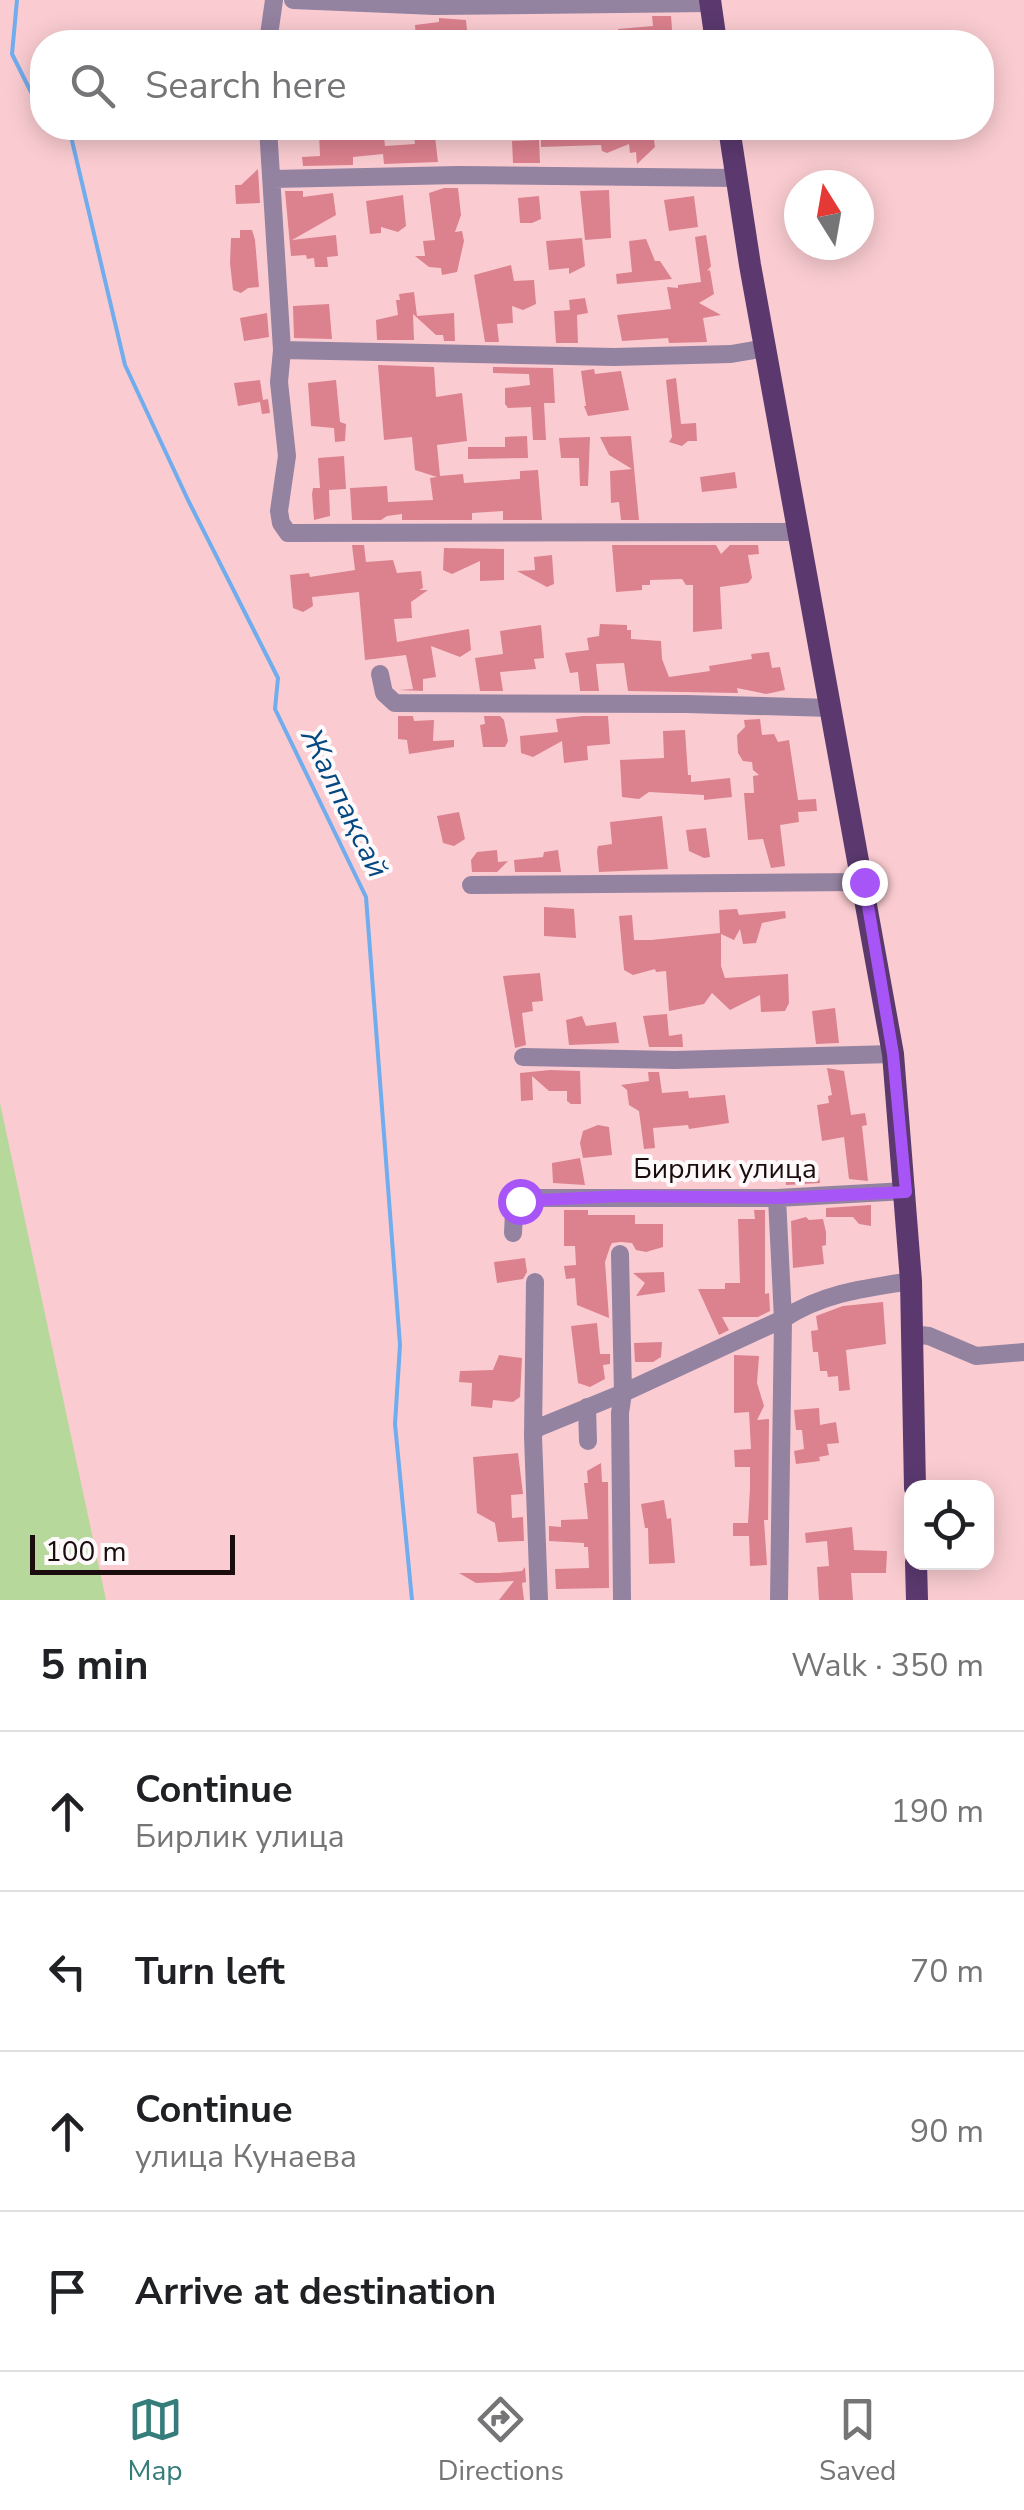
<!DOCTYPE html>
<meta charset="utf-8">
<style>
:root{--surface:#fff;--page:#f2f2f2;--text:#202124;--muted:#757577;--line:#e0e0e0;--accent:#357d7a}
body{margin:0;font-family:"Nunito Sans",sans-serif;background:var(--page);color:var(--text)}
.controls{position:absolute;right:30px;bottom:30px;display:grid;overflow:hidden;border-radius:20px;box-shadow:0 5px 25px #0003}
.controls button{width:90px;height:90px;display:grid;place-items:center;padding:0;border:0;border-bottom:2px solid var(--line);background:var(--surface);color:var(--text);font:50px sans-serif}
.compass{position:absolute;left:784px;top:170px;width:90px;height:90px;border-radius:50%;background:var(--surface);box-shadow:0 5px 25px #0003;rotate:349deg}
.scale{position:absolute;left:30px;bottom:25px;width:205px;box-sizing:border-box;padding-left:10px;border:5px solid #1b0c0e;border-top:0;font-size:28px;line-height:35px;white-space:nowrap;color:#1b0c0e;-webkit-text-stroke:8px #fef9fa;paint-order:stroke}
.stop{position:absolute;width:30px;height:30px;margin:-22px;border:8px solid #a855f7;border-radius:50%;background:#fff}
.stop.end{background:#a855f7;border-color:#fff;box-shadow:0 2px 10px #0008}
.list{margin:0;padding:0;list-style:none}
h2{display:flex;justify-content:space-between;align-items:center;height:130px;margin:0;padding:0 40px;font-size:42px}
h2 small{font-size:32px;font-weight:400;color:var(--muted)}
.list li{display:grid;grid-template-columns:65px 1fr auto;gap:30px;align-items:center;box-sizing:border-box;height:160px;padding:0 40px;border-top:2px solid var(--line)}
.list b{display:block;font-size:38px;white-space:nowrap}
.list p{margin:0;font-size:32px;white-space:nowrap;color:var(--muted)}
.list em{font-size:32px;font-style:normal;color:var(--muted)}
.icon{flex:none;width:55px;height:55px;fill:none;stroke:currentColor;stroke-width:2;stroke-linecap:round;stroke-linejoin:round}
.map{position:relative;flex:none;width:1024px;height:1600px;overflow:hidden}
.search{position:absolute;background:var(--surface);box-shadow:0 5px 25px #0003;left:30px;right:30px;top:30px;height:110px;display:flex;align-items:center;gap:25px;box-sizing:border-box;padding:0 35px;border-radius:40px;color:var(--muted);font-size:38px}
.sheet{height:770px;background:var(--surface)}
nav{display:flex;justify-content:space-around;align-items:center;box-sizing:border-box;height:140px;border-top:2px solid var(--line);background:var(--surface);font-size:28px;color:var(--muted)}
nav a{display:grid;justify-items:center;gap:5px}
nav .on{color:var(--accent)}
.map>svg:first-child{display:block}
.green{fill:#b6d89a}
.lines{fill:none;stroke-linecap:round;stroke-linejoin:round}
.stream{stroke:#71acec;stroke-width:4}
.building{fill:#dc818e}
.minor{stroke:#9482a1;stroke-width:18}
.major{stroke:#5b396f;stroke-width:22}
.route{stroke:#a855f7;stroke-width:12}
.labels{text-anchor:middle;stroke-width:8;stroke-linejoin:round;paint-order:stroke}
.street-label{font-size:28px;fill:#1b0c0e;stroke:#fef9fa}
.water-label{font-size:30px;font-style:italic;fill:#044881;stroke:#fef9fa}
</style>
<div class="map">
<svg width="1024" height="1600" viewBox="0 0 1024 1600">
<rect width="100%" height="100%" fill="#faccd1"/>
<path class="green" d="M0,1103l106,497h-106z"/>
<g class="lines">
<path class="stream" d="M17,0l-5,54 30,60
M69,128l56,237 63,135 90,178 -3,31 91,188 34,448 -5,79 17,176"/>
</g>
<path class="building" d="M652,16h19l2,26h-54l-1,-13 35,-3z
M439,18l27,2 2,22h-52l-1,-17 24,-3z
M383,128l2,18 30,-2 -2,-16h21l4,34 -54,2 -1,-10 -30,3v8l-50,1 -1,-9 18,-1 -1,-23z
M541,128h76v4l35,-4 3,19 -18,17 -1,-12 -6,1 -1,-9 -22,9 -5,-2 -1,-6 -60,2z
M539,140l1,23h-27l-1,-22z
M258,169l2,34 -24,1 -1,-19h6z
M444,188h14l3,27 -6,17 7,-1 2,10 -7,31 -15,3 -1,-7 -12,-1 -14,-11h10l-2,-15 12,-1 -6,-47z
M609,190l2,48 -26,2 -5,-49z
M285,191h18v6l30,-4 3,22 -44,25 44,-5 2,21 -11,1 1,10h-13l-1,-9 -7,1 -1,-4 -15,1z
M403,195l3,31 -8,6 -17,-5v6l-11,1 -4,-33z
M539,196l2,23 -9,4h-12l-2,-25z
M694,196l4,31 -29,4 -5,-31z
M240,230h12l3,10 4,47 -11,1 -7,5 -8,-3 -3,-27 1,-25h9z
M706,235l5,31 -4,5 3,-1 4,24 -15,9 22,12 -18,3 4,24 -38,1 -1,-5 -46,3 -5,-26 54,-6 -4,-22 11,1v-3l23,-3 -6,-45z
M582,238l3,28 -16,8v-6l-20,2 -3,-29z
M646,239l9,22h5l12,18 -55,5 -1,-10 16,-2 -3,-31z
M511,265l3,16 20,-1 2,24 -13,6 -11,-4 1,17 -16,1 2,18h-14l-11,-67z
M414,292l3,24 37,-3 1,28h-11l-1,-6h-7l-23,-21 1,26h-37l-1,-20 22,-5 -2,-15h4l-1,-6z
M585,298l3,15 -11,2 1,28h-22l-2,-32 16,-1 -1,-10z
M329,304l3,35 -38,-1 -1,-32z
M267,313l2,24 -25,4 -4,-23z
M378,365l56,2 2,30 26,-4 5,48 -30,4 3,31 23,-2 1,9 56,-4v-8l18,-1 4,50h-39v-9l-31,2v7h-70v-6l-15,2 -6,4h-29l-2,-32 37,-2 1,16 45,-2 -3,-22 7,-1 -22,-7 -3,-33 -28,3z
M493,367l60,1 2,35h-11l2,37h-13l-2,-33 -23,1 -3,-4v-16l25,-3 -1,-11 -36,-1z
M594,369l1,5 26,-3 8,39 -41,6 -4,-10h2l-5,-35z
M676,378l5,46 15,-1 1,18h-9l-6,5 -13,-4 3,-5 -6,-57z
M260,380l3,20 5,-1 2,14 -8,1 -2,-12 -22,4 -4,-23z
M336,380l4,42 6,2 -1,17 -10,1 -1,-14 -23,-2 -3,-43z
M527,436l1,22 -60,1v-12h37v-10z
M631,436l8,84h-18l-2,-18 -8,1 -1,-32 22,-2 -23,-14 -9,-18z
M590,437l-2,49h-8l-1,-28h-18l-2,-20z
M344,456l2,33 -17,1 1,26 -16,4 -2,-26 1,-6h7l-2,-30z
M735,472l2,16 -35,4 -2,-15z
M352,545h12l2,17 27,-2 4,13 24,-2 2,17 -4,2h9l-17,12 1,16 -18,1 3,23 72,-13 2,21 -11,7 -29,-11 5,31 -13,2v12l-24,-1 14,-1 -7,-34 -41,5 -6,-68 -47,5 1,9 -10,6 -10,-4 -3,-33 19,-2 1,4 45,-7z
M612,545h104l5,9 9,-9h28l1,9 -11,1 4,23 -4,5 -28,4 2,42 -29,3v-47h-7l-4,-6 -32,1v5h-8v5l-26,2z
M444,548l60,1v31l-24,1v-20l-28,13 -9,-4z
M552,555l2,29 -7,3 -30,-16 18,-1 -1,-13z
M600,624l27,1v5h4v9l30,2 1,18 7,18 41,-6 -1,-5 43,-7 -1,-5 18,-2 3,16 8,-1 5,23 -19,4 -29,-6 1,5 -110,-2 -4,-28 -28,1 3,27h-19l-2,-19 -8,1 -5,-20 24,-3 -2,-12 12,-2z
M541,625l3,33 -10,1 2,10 -36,3 3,19h-23l-5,-33 28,-4 -3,-23z
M398,716h15l1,5 20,-1 -1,21 21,-1v7l-45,7 -2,-14 -9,-1z
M484,716h16l4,4 4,21 -3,6h-22l-3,-22 5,-1z
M583,716h25l2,28 -23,2 1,14 -24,3 -2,-22 -29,16 -12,-4 -1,-17 38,-4 -2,-13z
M760,719l2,16 12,-1 4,8 11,-2 9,60 18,-1 1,12 -19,1 1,10 -19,3 5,41 -14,2 -8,-29 -15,1 -4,-47h10l-1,-17 6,-1 -6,-5 -1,-8 -9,-1 -5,-8 -1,-18 8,-8 -1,-7z
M685,730l3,45h3v7l39,-4 2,19 -28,3v-5l-55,-3 -10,7 -17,-2 -2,-37 44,-2 -1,-27z
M459,812l6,27 -11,7 -11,-3 -6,-27z
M662,816l6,53 -69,3 -2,-21 1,-5 14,-2 -2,-22z
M706,828l4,29 -6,1 -15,-7 -3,-21z
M497,850l1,12 10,-1 -11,11h-25l-1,-12 6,-8z
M558,850l3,22h-46l-1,-12 29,-3 1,-5z
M544,907l30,2 2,29 -32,-2z
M737,909l2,6 46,-4 1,7 -24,5 -6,20 -13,1 -3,-15 -6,11 -13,-6v32l4,12 63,-4 1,29 -4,8 -24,1 -1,-17 -30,15 -18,-17 -8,11 -35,7 -3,-40 -10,1 -1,-3 -22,6 -9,-5 -5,-54 13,-1 2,25h17l69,-7 -1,-23z
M540,973l3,28 -11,1 1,9 -11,2 4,32 -11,3 -12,-72z
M835,1008l4,35 -23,1 -4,-33z
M667,1014l2,22 13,-2 1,13h-34l-6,-31z
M582,1016l4,10 30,-4 3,21 -50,2 -3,-25z
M827,1068l17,3 7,44 14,-2 2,12 -5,1 6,55 -19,-2 -5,-42 -22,4 -5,-36 12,-2 -1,-7 4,-1z
M550,1070l30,1 1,33h-10l-4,-3v-10h-18l-17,-15 1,24 -12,1 -1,-28z
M648,1072h11l3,21 26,-2 1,7 36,-3 4,28 -40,6 -1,-4 -35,3 2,20 -11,1 -5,-38 -10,-6 -2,-15 -6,-5 28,-4z
M598,1125l11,2 3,28 -29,3 -3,-15 3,-12z
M580,1158l5,27 -32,-2 -1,-20z
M802,1165v4l16,-2 2,16 -34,2 -1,-18z
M871,1205v21l-12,-2 -6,-7h-27v-9z
M564,1210h24v5h47v9h28v23l-17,5 -10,-2 -4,-7 -11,-1 -9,1 -2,4 -5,15 4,56 -32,-13 -2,-27 -9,1 -2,-13 12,-1 -1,-19h-11z
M754,1210h11v84l4,-1 1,18 -12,6h-36l7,13 -10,5 -21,-46h27v-6h15l-2,-64h17z
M806,1217l3,3 14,-1 3,13v13l-4,1 2,18 -31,4 -2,-47z
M525,1258l2,14 -4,7 -26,4 -3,-21z
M664,1272l1,20 -29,4 9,-13 -12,-10z
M883,1302l3,42 -40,6 4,40 -11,1 -1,-15 -10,1 -1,-6h-7l-2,-19h-5l-2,-21 7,-1 -2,-14 27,-10z
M597,1323l3,31h10v10l-7,1 2,14 -15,8 -12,-4 -7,-57z
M662,1342l-1,15 -8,5h-18l-1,-19z
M499,1355l23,3 -2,39 -7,5 -20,-2 -1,8 -21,-2 1,-23 -13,-1 1,-11 33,-1z
M734,1355l25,1 -2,27 7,23 -7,14 12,-1 -1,101h-4l3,45 -17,1 -1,-30h-16v-13h15l2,-35v-21h-15l-1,-17 17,-1 -2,-37 -15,1z
M819,1408l1,17 16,-3 3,21 -12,1 2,11 -10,2 1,4 -24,3 -2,-13 10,-2 -2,-19h-6l-2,-20z
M518,1453l5,41 -12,1 1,23 11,-1 1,24 -26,1 -3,-19 -18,-10 -4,-56z
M601,1463l1,19h6l1,106 -53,1 -1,-20 34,-1 -1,-21h-4v-4l-35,-2v-15l12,1v-7l27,-1 -4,-36h4l-1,-12z
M664,1500l3,19 4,-1 4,45 -26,1 -1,-36h-3l-4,-24z
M852,1527l2,23 33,1 -1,22h-35l2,27h-34l-2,-33 12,-1 -2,-25 -21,2 -1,-10z
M525,1567l1,15 -4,1 2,17h-25l15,-19 -38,2 -17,-10h40l23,-2z"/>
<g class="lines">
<path class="minor" d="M293,0l142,6 275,-3
M268,42l6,-42
M268,128l14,222 -3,32 8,74 -8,55 2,12 7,10 511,-1
M273,179l186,-4 277,3
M282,350l332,7 117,-3 35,-6
M380,674l4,19 11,10 292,1 145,4
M471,885l392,-3
M523,1057l152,3 218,-6
M777,1198l6,121 -4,281
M513,1233l1,-20 9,-15h254l129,-7
M620,1254l3,139 -3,20 2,187
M912,1334l17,2 47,20 48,-4
M587,1407l1,34
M533,1436l2,-154
M539,1600l-6,-164 2,-7 88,-36 160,-74c40,-26 82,-31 128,-38"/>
<path class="major" d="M710,0l6,42
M729,128l21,137 143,789 18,227 4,207
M916,1562l1,38"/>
</g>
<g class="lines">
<path class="route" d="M520,1201l102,-5 155,2 129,-6 -13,-138 -29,-172"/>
</g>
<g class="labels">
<g class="street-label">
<text x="725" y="1178">Бирлик улица</text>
</g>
<g class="water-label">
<text transform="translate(345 803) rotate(64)" y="10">Жалпақсай</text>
</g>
</g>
</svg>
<div class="controls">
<button><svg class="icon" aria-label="locate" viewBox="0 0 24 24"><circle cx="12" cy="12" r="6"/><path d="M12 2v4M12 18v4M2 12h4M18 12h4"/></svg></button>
</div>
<svg class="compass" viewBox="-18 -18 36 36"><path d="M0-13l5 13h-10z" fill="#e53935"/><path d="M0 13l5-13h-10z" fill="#757577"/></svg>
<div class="scale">100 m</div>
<div class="stop" style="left:520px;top:1201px"></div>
<div class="stop end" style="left:864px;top:882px"></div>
<div class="search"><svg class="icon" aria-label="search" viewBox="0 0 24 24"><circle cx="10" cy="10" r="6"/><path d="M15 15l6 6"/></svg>Search here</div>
</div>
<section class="sheet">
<h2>5 min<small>Walk · 350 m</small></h2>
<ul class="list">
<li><svg class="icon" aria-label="ahead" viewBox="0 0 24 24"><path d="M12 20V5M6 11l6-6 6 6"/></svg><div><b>Continue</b><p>Бирлик улица</p></div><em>190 m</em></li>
<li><svg class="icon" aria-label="left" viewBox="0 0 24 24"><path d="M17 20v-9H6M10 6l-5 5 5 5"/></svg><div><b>Turn left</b></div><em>70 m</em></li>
<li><svg class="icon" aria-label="ahead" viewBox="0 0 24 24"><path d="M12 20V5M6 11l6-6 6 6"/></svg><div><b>Continue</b><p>улица Кунаева</p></div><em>90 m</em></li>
<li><svg class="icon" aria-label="arrive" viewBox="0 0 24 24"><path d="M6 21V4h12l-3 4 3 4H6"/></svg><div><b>Arrive at destination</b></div></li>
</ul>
</section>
<nav>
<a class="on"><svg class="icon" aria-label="map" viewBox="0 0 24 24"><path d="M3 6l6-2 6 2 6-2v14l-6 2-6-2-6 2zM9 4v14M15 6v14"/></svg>Map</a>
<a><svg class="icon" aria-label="directions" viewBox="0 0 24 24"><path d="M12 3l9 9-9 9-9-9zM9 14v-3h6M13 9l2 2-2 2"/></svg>Directions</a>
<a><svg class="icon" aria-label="saved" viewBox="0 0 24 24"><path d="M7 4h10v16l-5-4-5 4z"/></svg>Saved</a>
</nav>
